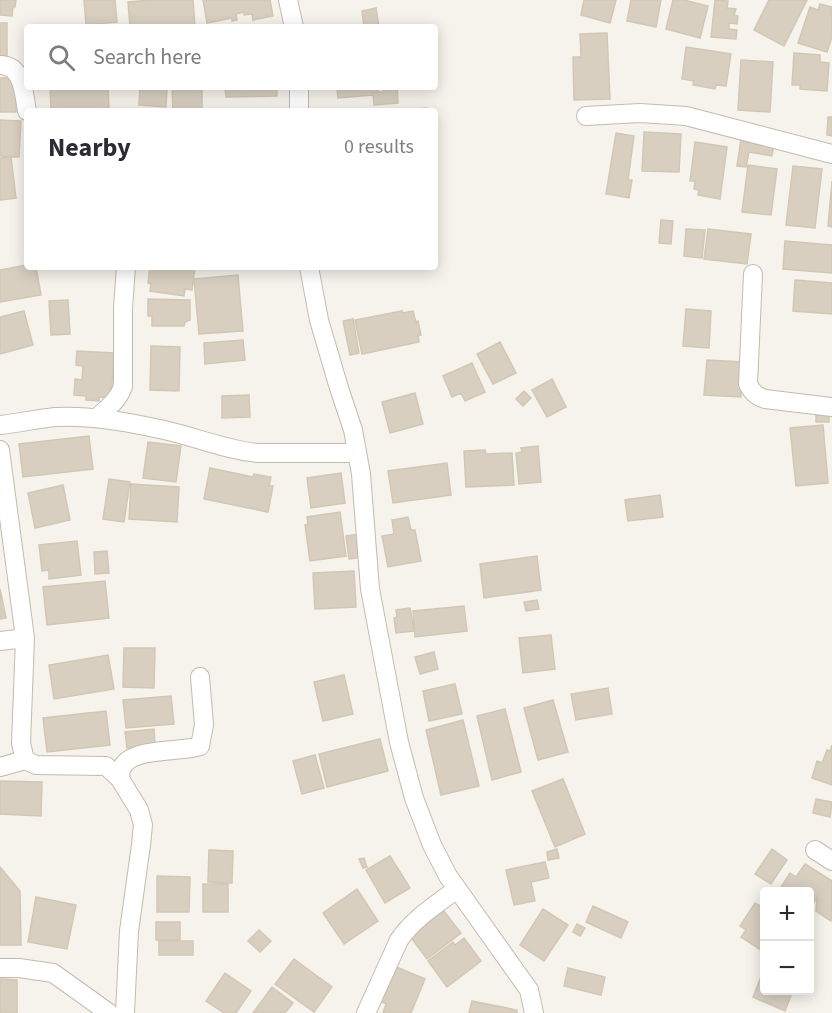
<!DOCTYPE html>
<meta charset="utf-8">
<style>
:root{--surface:#fff;--page:#f7f7f7;--text:#2b2b33;--muted:#7c7c81;--line:#e1e1e2}
body{margin:0;font-family:"Source Sans 3",sans-serif;background:var(--page);color:var(--text)}
.controls{position:absolute;right:18px;bottom:18px;display:grid;overflow:hidden;border-radius:6px;box-shadow:0 3px 15px #0003}
.controls button{width:54px;height:54px;display:grid;place-items:center;padding:0;border:0;border-bottom:2px solid var(--line);background:var(--surface);color:var(--text);font:30px sans-serif}
.list{margin:0;padding:0;list-style:none}
h2{display:flex;justify-content:space-between;align-items:center;height:78px;margin:0;padding:0 24px;font-size:26px}
h2 small{font-size:20px;font-weight:400;color:var(--muted)}
.icon{flex:none;width:33px;height:33px;fill:none;stroke:currentColor;stroke-width:2;stroke-linecap:round;stroke-linejoin:round}
.map{position:relative;flex:none;width:832px;height:1013px;overflow:hidden}
.search{position:absolute;background:var(--surface);box-shadow:0 3px 15px #0003;left:24px;top:24px;width:414px;height:66px;display:flex;align-items:center;gap:15px;box-sizing:border-box;padding:0 21px;border-radius:6px;color:var(--muted);font-size:22px}
.panel{position:absolute;background:var(--surface);box-shadow:0 3px 15px #0003;left:24px;top:108px;width:414px;height:162px;border-radius:6px}
.map>svg:first-child{display:block}
.building{fill:#d8cfc1;stroke:#d3c7b4;stroke-width:1.5}
.lines{fill:none;stroke-linecap:round;stroke-linejoin:round}
.street-casing{stroke:#c2bbae;stroke-width:20}
.street{stroke:#fff;stroke-width:18}
</style>
<div class="map">
<svg width="832" height="1013" viewBox="0 0 832 1013">
<rect width="100%" height="100%" fill="#f6f3ec"/>
<path class="building" d="M0,0h16l-1,7h-2l-1,9 -12,-1z
M84,0h31l2,22 -31,3z
M150,0h43l2,27h-65l-2,-25z
M203,0h67l3,16 -20,4 -1,-6 -8,1v-3l-8,2 1,6 -5,1v-3l-25,5z
M584,0h32l-6,23 -29,-8z
M631,0h30l-5,27 -29,-6z
M673,0h11l24,6 -8,32 -34,-9z
M715,0l13,1 -1,7 9,1 -2,6 4,1 -1,8 -8,-1v6l8,1 -1,9 -25,-2z
M769,0h38l-23,46 -30,-16z
M820,4l12,3 -1,7h1v23l-5,15 -29,-9 12,-36 8,3z
M376,8l3,19h-15l-2,-16z
M0,23h7v34h-7z
M607,33l3,66 -36,1 -1,-43h8l-1,-23z
M686,47l45,7 -5,32 -10,-1 -1,4 -22,-4 1,-4 -12,-2z
M794,53l26,2v7l9,1 -2,28 -27,-2v-4h-8z
M741,60l32,2 -3,50 -32,-2z
M0,78h15l1,34h-16z
M50,87h58l1,24h-58z
M140,87h27l-1,20 -27,-2z
M172,87h30v24h-29z
M225,87h52v9l-51,1z
M333,87h44l1,5h-6v3l-34,3 -1,-10 -4,1z
M383,87h14l1,16 -24,2 -1,-13h10z
M427,108l1,3h-34z
M828,117h4v19l-5,-1z
M0,120l21,1 -2,36 -19,-1z
M644,132l37,2 -2,38 -37,-1z
M616,133l18,3 -6,44h4l-3,18 -23,-4z
M741,139l33,5 -2,12 -23,-4 -3,15 -9,-1z
M695,142l32,5 -7,52 -22,-4 1,-5 -5,-1 1,-8h-5z
M11,157l5,41 -16,2v-42z
M748,165l29,4 -6,46 -29,-3z
M793,166l29,3 -7,59 -29,-3z
M832,181v46l-4,-1z
M661,220l12,1 -2,23 -12,-1z
M686,229l19,1 -3,28 -18,-2z
M708,229l43,5 -4,30 -43,-5z
M785,241l47,4v28l-49,-4z
M27,265v2h9l5,28 -41,7v-32z
M150,267h45l-3,23 -7,-1 -1,7 -34,-5 1,-7 -3,-1z
M238,275l5,56 -44,3 -5,-55z
M795,280l37,3v31l-39,-3z
M148,299l42,1v20l-5,2 -1,4h-32v-10h-4z
M68,300l2,34 -19,1 -2,-34z
M686,309l25,2 -2,37 -26,-2z
M24,311l9,34 -33,9v-37z
M402,311v2l11,-2 3,11 2,-1 3,14 -3,1 1,6 -57,12 -7,-34z
M353,319l6,34 -9,2 -7,-34z
M243,340l2,20 -40,4 -1,-21z
M500,342l16,31 -23,11 -16,-30z
M151,346l29,1 -1,44 -29,-1z
M77,351l37,2 -3,45 -12,-1v4l-13,-1v-4l-12,-1 1,-16 7,1 1,-14 -7,-1z
M707,360l36,2 2,31h-4v4l-37,-2z
M472,363l13,29 -20,9 -4,-8 -9,4 -9,-21z
M552,379l14,28 -19,10 -15,-27z
M524,391l7,7 -8,8 -7,-7z
M415,393l8,31 -33,9 -8,-31z
M249,395l1,22 -28,1v-22z
M829,408v14h-13v-13z
M823,425l5,58 -32,3 -6,-58z
M89,436l4,33 -70,8 -4,-33z
M148,442l33,4 -5,36 -33,-4z
M538,446l3,36 -22,2 -3,-31 6,-1 -1,-4z
M485,450l1,4 26,-1 2,32 -48,2 -2,-36z
M447,463l4,32 -58,8 -5,-32z
M210,468l43,9 1,-3 17,3 -2,9h4l-5,26 -64,-13z
M341,473l4,30 -34,5 -4,-30z
M109,479l21,3 -6,40 -21,-3z
M131,484l48,3 -2,35 -48,-3z
M63,485l7,35 -35,8 -7,-35z
M660,495l3,22 -35,4 -3,-21z
M340,512l6,44 -36,5 -5,-36 3,-1 -1,-7z
M408,517l3,13h4l6,31 -33,6 -6,-31 12,-2 -2,-14z
M360,534l3,23 -14,2 -3,-23z
M77,541l4,34 -32,4v-9l-7,1 -3,-26z
M107,551l2,22 -14,1 -1,-22z
M537,556l4,34 -57,8 -4,-34z
M354,571l2,36 -41,2 -2,-36z
M105,581l4,37 -62,7 -4,-38z
M0,589l6,29 -6,1z
M537,600l2,9 -13,2 -2,-9z
M464,606l3,25 -52,6 -2,-26z
M410,608l4,23 -18,2 -2,-15 3,-1 -1,-7z
M551,635l4,34 -32,4 -4,-35z
M124,648h31l-1,40 -31,-1z
M434,652l4,17 -18,5 -5,-17z
M108,655l6,34 -60,10 -5,-34z
M344,675l9,39 -30,7 -9,-39z
M455,684l7,30 -33,7 -6,-30z
M608,688l4,26 -36,6 -5,-26z
M171,696l3,28 -48,4 -3,-28z
M553,700l15,52 -30,8 -14,-52z
M505,709l16,63 -29,8 -15,-64z
M106,711l4,34 -63,7 -4,-34z
M463,720l16,66 -38,9 -15,-65z
M154,729l1,17 -28,2 -2,-16z
M380,739l8,32 -61,16 -8,-33z
M832,745v40l-20,-7 5,-17 5,2 5,-13 3,1z
M315,755l9,33 -22,6 -9,-33z
M563,779l22,55 -30,13 -23,-56z
M0,781l42,1 -1,34 -41,-2z
M816,799l16,3 -2,15 -17,-4z
M557,849l2,9 -11,2 -1,-8z
M772,849l15,11 -16,24 -16,-10z
M209,850l24,1 -1,32 -24,-1z
M390,856l20,32 -25,15 -19,-33z
M364,858l3,9 -4,1 -4,-9z
M545,862l4,16 -18,4 4,19 -21,4 -8,-35z
M805,864l27,17 -1,40 -15,-10 1,-14 -7,12v-17h-22l-7,-5 9,-14 6,4z
M0,867l20,24 1,54h-21z
M157,876l33,1 -1,35h-32z
M203,884h25v28h-25z
M357,889l21,32 -34,23 -21,-31z
M36,897l40,8 -9,44 -39,-7z
M764,902v50l-23,-15 5,-7 -6,-4 15,-23 7,4z
M593,906l35,16 -7,16 -35,-16z
M543,909l25,16 -24,36 -24,-16z
M443,910l18,23 -34,26 -18,-24z
M156,922h24v18h-24z
M577,924l8,4 -5,8 -7,-4z
M259,930l12,11 -11,11 -12,-11z
M464,938l17,23 -34,26 -19,-26 25,-19 2,3z
M159,941h34v14h-34z
M294,959l38,28 -18,25 -39,-28z
M394,966l31,13 -14,34h-28l3,-9 -6,-3z
M568,968l37,9 -4,18 -37,-9z
M764,969v21h29l-8,21 -32,-14z
M225,973l26,18 -15,22h-12l-18,-12z
M0,979l17,1v33h-17z
M272,987l21,16 -8,10h-32z
M472,1001l45,9v3h-48z"/>
<g class="lines">
<g class="street-casing">
<path id="street" d="M288,0l6,27
M0,65c23,0 24,29 27,46
M299,111v-24
M586,116l54,-3 46,3 146,38
M309,267l10,53 20,68 14,42 8,44 9,115 29,153 15,56 18,47 16,31 81,114 5,23
M753,274l-5,110c4,8 8,12 17,15l67,8
M97,418c10,-10 22,-18 26,-32v-78l3,-41
M0,425c18,-2 37,-6 55,-8 36,-2 74,5 109,13 32,7 61,20 94,23h99
M0,450l25,188 -4,105 4,17 11,5 70,1 14,13 19,31 4,15 -2,20 -12,86 -4,82
M0,641l25,-3
M0,767l25,-7
M120,779c1,-3 0,-6 1,-9 7,-24 60,-17 79,-24l4,-21 -4,-48
M815,850l17,11
M0,968h19l34,5 56,40
M366,1013l33,-73c15,-22 38,-36 58,-51"/>
</g>
<use href="#street" class="street"/>
</g>
</svg>
<div class="controls">
<button>+</button>
<button>−</button>
</div>
<div class="search"><svg class="icon" aria-label="search" viewBox="0 0 24 24"><circle cx="10" cy="10" r="6"/><path d="M15 15l6 6"/></svg>Search here</div>
<section class="panel">
<h2>Nearby<small>0 results</small></h2>
<ul class="list">
</ul>
</section>
</div>
